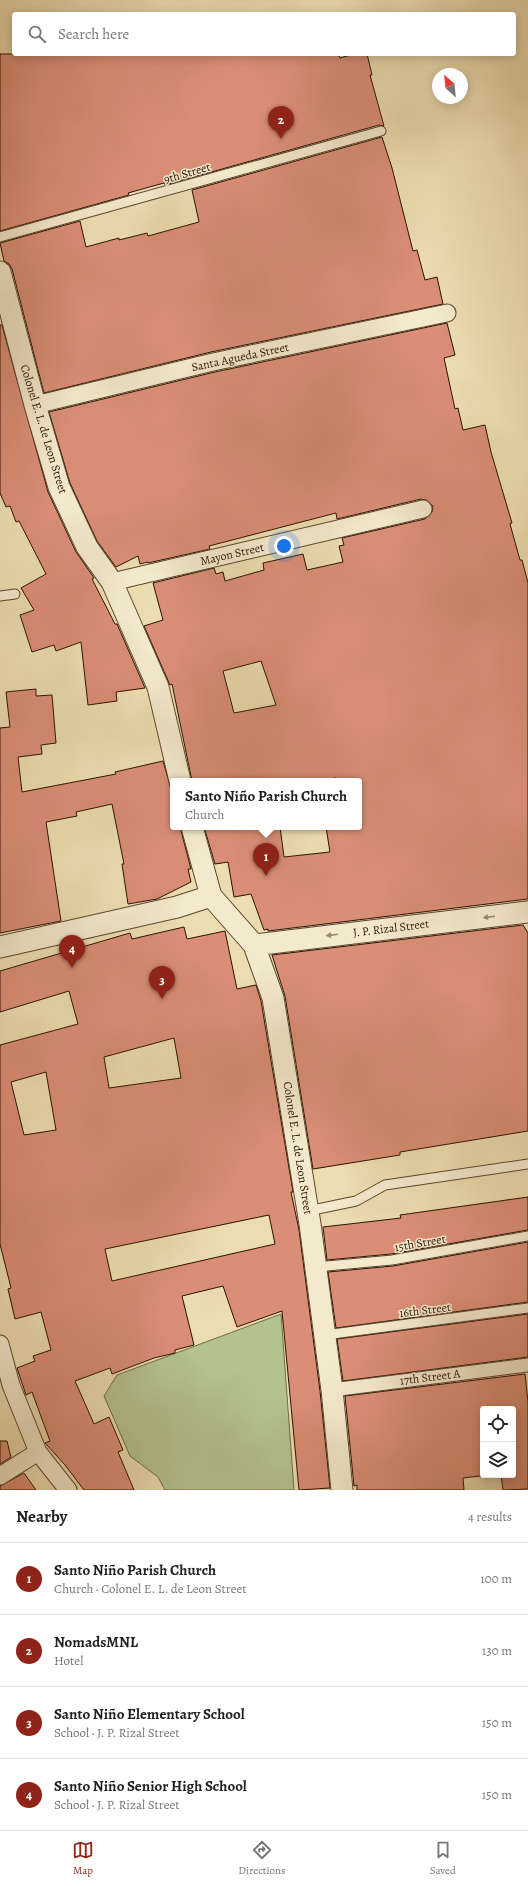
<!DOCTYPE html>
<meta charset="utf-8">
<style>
:root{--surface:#fff;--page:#f6f6f6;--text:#222;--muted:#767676;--line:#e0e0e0;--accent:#8f2418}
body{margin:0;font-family:Alegreya,serif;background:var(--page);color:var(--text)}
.controls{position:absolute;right:12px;bottom:12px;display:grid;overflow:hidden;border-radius:4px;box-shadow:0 2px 10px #0003}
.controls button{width:36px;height:36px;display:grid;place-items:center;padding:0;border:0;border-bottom:1px solid var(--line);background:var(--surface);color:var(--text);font:20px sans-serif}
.compass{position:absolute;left:432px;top:68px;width:36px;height:36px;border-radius:50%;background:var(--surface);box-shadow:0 2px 10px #0003;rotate:333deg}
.you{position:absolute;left:284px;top:546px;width:14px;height:14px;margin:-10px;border:3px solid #fff;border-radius:50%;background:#1a73e8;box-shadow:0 0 0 6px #1a73e833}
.badge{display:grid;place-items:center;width:26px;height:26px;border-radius:50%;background:var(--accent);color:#fff;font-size:13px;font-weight:700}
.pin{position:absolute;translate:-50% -33px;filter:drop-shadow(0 1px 2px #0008)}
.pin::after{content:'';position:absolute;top:21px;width:14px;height:12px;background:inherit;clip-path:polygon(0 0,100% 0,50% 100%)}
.popup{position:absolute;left:170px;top:778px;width:192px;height:52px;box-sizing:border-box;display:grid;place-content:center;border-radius:4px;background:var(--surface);filter:drop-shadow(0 1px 3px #0005);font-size:13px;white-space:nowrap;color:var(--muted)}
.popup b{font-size:15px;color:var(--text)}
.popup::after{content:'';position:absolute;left:50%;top:100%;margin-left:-8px;border:8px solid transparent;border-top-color:var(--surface)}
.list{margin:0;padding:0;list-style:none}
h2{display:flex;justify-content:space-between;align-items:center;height:52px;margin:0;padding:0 16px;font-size:17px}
h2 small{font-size:13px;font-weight:400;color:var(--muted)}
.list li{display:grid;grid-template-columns:26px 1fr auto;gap:12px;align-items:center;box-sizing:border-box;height:72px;padding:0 16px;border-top:1px solid var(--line)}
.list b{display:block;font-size:15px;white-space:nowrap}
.list p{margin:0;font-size:13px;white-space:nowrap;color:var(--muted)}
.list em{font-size:13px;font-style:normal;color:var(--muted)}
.icon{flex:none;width:22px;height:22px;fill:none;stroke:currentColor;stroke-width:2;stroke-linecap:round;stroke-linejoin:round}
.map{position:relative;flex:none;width:528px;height:1490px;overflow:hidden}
.search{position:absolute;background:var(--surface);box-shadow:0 2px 10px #0003;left:12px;right:12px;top:12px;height:44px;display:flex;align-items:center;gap:10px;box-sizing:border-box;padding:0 14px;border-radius:4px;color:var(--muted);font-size:15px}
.sheet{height:340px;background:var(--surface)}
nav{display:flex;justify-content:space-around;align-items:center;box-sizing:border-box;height:56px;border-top:1px solid var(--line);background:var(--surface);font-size:11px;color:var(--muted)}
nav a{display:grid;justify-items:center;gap:2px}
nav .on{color:var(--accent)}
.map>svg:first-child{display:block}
.green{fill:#b4c28d;stroke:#706a48}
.building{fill:#da8e76;stroke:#2b1203;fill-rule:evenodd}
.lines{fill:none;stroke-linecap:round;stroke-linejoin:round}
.service-casing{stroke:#5b452e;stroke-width:11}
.pedestrian-casing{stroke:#5b452e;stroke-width:15}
.minor-casing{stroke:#5b452e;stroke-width:19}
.tertiary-casing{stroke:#5b452e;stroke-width:23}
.service{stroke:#f3e9cc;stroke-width:9}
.pedestrian{stroke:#f3e9cc;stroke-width:13}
.minor{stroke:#f3e9cc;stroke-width:17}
.tertiary{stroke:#f3e9cc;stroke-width:21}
.oneway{fill:#998872}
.labels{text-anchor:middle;stroke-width:3;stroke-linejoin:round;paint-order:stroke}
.street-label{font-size:12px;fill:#2b1203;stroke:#f3e9cc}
</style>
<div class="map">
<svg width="528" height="1490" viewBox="0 0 528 1490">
<rect width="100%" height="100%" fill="#ecddb0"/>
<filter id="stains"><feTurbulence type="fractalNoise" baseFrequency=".005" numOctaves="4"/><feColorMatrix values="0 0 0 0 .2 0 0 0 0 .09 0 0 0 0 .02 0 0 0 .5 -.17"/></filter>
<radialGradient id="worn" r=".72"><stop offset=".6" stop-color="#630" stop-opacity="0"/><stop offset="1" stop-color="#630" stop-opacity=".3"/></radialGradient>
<path class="green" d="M281,1314l13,176h-129l-7,-13 -28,-21 -26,-60 13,-21z"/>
<path class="building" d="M0,54h338l2,4 14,-4h13l5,21h-2l14,51 -5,-1 -214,60 -1,-2 -36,10 1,2 -129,36z
M382,137l10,31 21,83 4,-1 8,30 12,-3 6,27 -232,48 -167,41 -32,-124 -3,-5 -5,-3 -4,-18 80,-22 6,26 33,-9v2l28,-7 1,3 51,-14 -7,-32z
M447,323l8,32 -11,3 11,51 3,-1 5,22 22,-5 6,27 21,71 -2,1 10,36h2l6,23v316l-260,32v-2l-4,1 -13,-36 -17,3 -6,-35 -13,2 -11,-37h76l4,30 46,-5 -4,-25h33v-46h-22l-1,-3 -21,3h-123l-20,-97 -2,1 -26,-59 19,-6 -10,-37 61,-15 2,6 7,-2 2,9 39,-11 -1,-7 40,-9 4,16 36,-8 -4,-16 5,-1 -2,-7 83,-19 7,-7 1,-6 -7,-6 -5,-1 -84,20 -1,-6 -127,33 1,3 -62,14v-1l-8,2 -2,-8 -22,11 -19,-26 -27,-58 -21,-71 166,-40zM261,661l15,44 -42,8 -11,-42z
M0,325h2l46,167 28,60 18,26 -2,1 23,45h2l28,64 -29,4 1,9 -29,4 -7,-63 -25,9 -2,-6 -22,7 -12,-37 14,-5 -13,-22 25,-14 -27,-53 -3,1 -6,-16 -4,1 -6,-14z
M36,689v7l16,-1 4,48 -15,2 1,9 -24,3 4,35 94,-18 -1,-2 48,-11 10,35v31h7l11,42h-3l3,13 -34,17 -29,5 -6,-40h2l-12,-60 -36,8 1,4 -31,6 15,99 -61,12v-205l10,-1 -4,-35z
M523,925l5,8v198l-128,21v3l-87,14 -28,-173 -13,-41z
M184,927l3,12 38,-8 12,58 19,-4 5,16 32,191h-2l8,38 21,161 10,97 -31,2 -17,-179 -45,16 -14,-41 -41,10 12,49 -19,5v3l-21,5 -42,16 -2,-6 -35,13 19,43 15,-7 14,33 -5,2 16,38h-50l-19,-25 -20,-22 5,-2 -18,-49 -6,3 -9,-27 18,-7 -2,-5 18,-6 -10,-38 -26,7 -7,-30 3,-1 -11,-44v-199l78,-21 -9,-33 -69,21v-41l130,-38 2,6zM174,1038l7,40 -72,10 -5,-31zM46,1072l10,58 -32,5 -13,-53zM269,1215l6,29 -163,37 -7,-32z
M528,1197v33l-137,24 -64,6 -4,-33 78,-9 -1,-3z
M528,1242v60l-192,26 -8,-56 65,-6z
M528,1314v43l-185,24 -6,-42z
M525,1374l3,28v87l-25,1 -2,-15h12v-66h-30v66h6l-26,3 1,12h-107v-5l-3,1 -9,-90z
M0,1441h7l4,16 -11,7z
M24,1473l12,17h-36v-4z"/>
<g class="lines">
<g class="service-casing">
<path id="service" d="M0,237l381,-106
M0,596l15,-2
M308,1211l48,-10 29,-16 143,-21
M316,1267l76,-7 136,-24
M325,1335l203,-27"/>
</g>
<g class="pedestrian-casing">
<path id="pedestrian" d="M332,1390l196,-25"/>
</g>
<g class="minor-casing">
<path id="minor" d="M35,405l178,-43 234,-49
M112,582l311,-73
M0,1344l11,41 27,67 30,38
M0,1476l38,-24"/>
</g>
<g class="tertiary-casing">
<path id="tertiary" d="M0,272l35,133 24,82 28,60 25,35 46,105 22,94
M192,827l19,69 43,49 19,53 37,226 22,166 10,100
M254,945l274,-33
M0,947l177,-40 34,-11"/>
</g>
<use href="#service" class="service"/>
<use href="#pedestrian" class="pedestrian"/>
<use href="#minor" class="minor"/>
<use href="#tertiary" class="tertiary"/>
</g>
<defs><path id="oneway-solid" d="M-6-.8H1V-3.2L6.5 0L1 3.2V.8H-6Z"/></defs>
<g class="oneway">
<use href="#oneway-solid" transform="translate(489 917) rotate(173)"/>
<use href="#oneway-solid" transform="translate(332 935) rotate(173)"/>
</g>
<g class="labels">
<g class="street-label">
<text transform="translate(187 173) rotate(-16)" y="4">9th Street</text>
<text transform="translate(240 357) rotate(-12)" y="4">Santa Agueda Street</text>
<text transform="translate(44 429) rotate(73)" y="4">Colonel E. L. de Leon Street</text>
<text transform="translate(232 554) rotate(-13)" y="4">Mayon Street</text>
<text transform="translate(391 928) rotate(-7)" y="4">J. P. Rizal Street</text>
<text transform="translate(298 1148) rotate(81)" y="4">Colonel E. L. de Leon Street</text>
<text transform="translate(420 1243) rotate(-10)" y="4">15th Street</text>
<text transform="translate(425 1310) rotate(-7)" y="4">16th Street</text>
<text transform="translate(430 1377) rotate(-7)" y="4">17th Street A</text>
</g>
</g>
<rect width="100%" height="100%" filter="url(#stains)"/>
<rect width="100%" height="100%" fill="url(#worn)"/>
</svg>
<div class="controls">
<button><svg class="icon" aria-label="locate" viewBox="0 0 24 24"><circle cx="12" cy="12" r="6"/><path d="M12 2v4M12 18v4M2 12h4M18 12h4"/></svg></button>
<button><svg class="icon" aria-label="layers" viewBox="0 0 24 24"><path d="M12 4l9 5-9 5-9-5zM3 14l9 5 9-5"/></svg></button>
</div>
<svg class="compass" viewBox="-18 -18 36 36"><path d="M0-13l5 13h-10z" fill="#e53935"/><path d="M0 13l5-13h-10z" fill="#767676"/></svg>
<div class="you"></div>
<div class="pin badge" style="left:266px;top:876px">1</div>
<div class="popup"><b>Santo Niño Parish Church</b>Church</div>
<div class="pin badge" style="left:281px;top:139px">2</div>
<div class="pin badge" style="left:162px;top:999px">3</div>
<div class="pin badge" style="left:72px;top:968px">4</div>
<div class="search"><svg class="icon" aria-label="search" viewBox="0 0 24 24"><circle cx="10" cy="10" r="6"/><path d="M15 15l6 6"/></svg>Search here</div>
</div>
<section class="sheet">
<h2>Nearby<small>4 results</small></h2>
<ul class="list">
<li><span class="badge">1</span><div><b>Santo Niño Parish Church</b><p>Church · Colonel E. L. de Leon Street</p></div><em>100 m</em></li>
<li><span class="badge">2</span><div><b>NomadsMNL</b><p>Hotel</p></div><em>130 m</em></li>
<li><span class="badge">3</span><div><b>Santo Niño Elementary School</b><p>School · J. P. Rizal Street</p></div><em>150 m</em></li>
<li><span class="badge">4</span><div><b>Santo Niño Senior High School</b><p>School · J. P. Rizal Street</p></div><em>150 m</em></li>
</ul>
</section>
<nav>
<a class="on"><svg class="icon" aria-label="map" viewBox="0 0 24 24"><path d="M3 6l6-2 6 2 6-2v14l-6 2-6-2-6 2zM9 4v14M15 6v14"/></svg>Map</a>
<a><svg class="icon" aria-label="directions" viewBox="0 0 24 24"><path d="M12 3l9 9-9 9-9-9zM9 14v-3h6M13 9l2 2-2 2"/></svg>Directions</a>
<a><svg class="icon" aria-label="saved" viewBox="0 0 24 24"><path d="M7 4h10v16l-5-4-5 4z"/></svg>Saved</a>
</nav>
